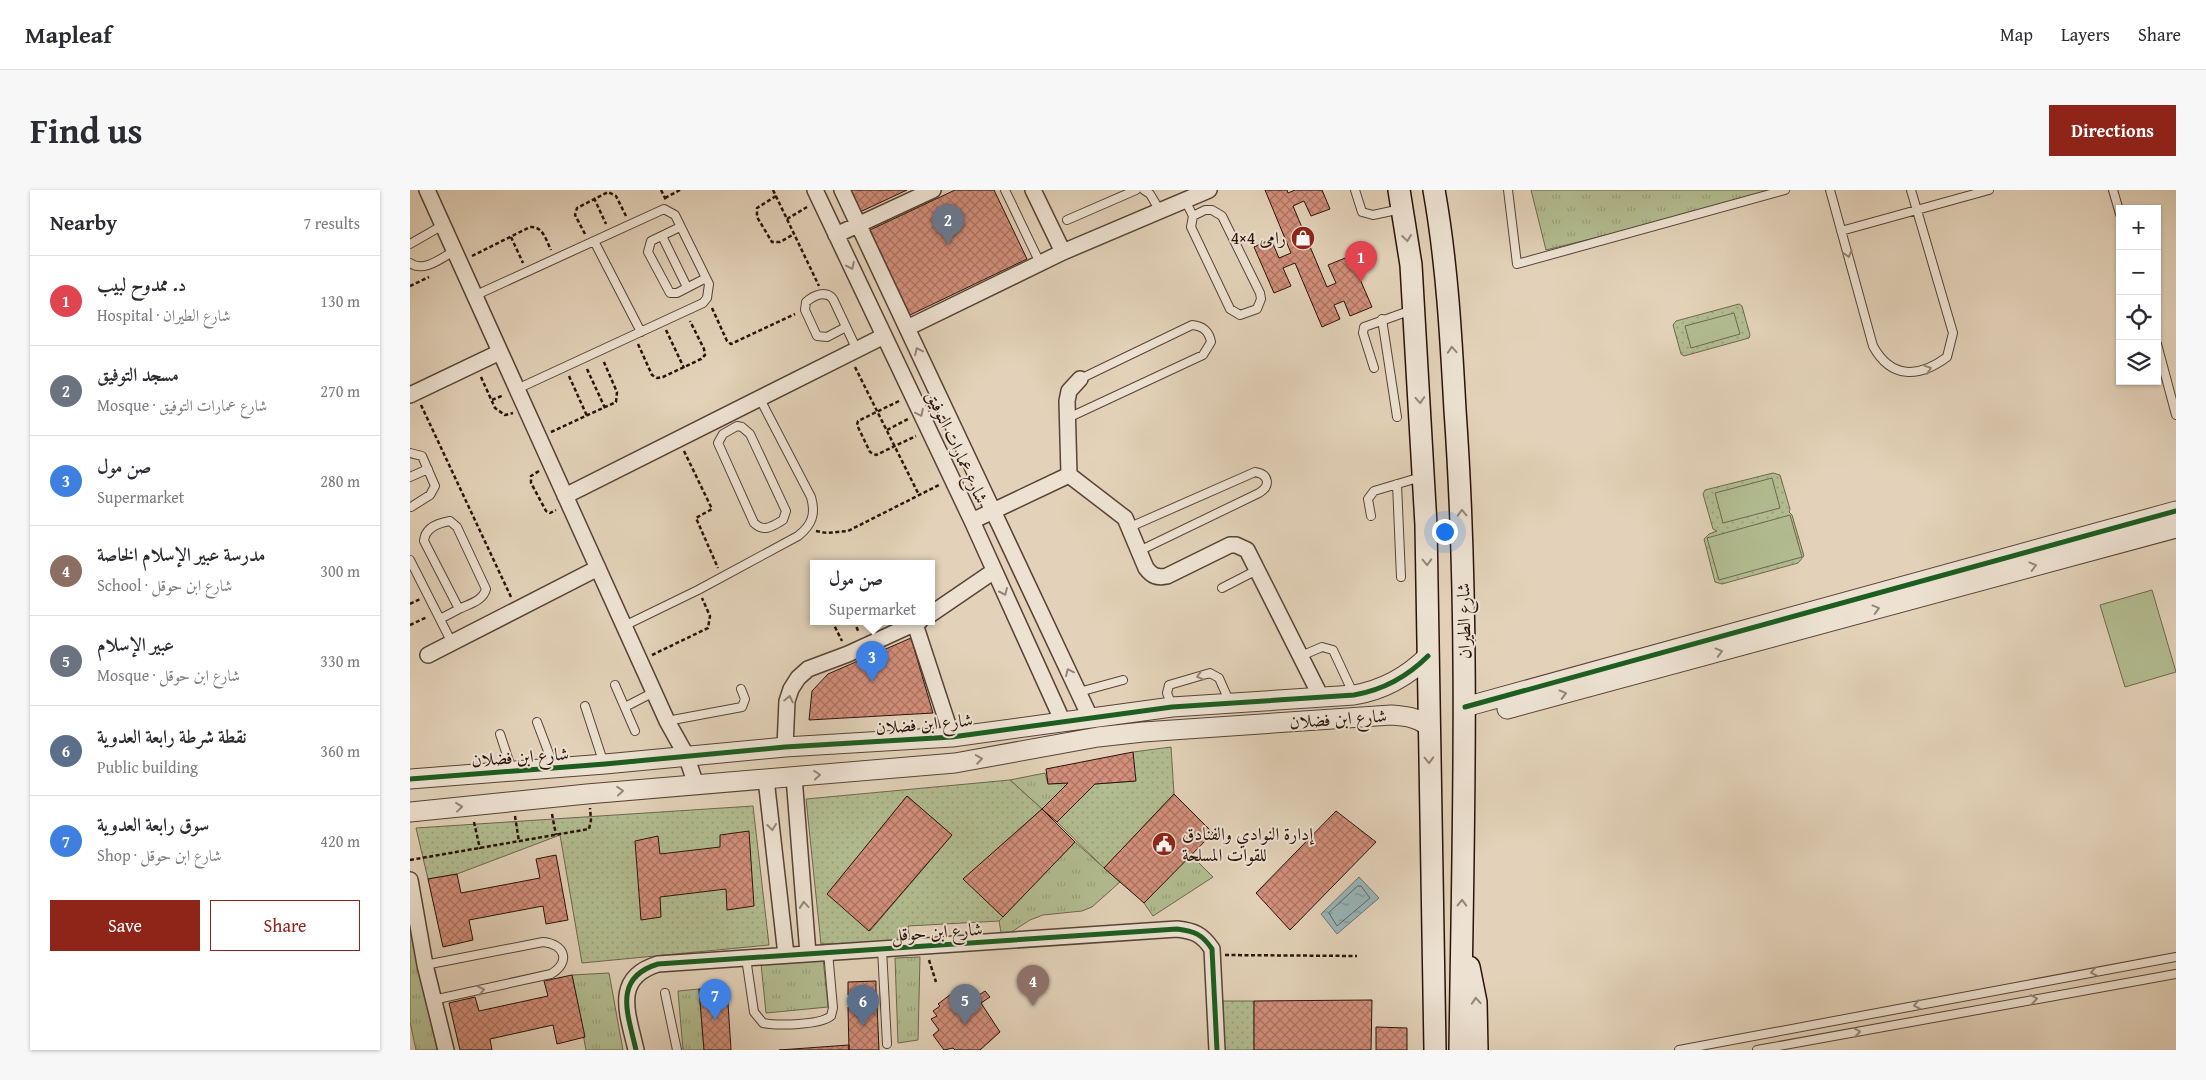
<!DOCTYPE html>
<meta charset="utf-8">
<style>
:root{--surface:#fff;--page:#f7f7f7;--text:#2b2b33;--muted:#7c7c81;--line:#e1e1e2;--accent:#8f2418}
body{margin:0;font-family:"Gentium Book Plus",Amiri,serif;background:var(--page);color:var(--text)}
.controls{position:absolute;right:15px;top:15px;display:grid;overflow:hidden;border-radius:0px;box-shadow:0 1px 4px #0004}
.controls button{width:45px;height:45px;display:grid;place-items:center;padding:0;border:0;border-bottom:1px solid var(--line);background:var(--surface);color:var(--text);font:25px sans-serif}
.you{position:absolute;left:1034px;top:341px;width:18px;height:18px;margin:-12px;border:4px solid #fff;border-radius:50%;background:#1a73e8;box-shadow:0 0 0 8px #1a73e833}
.badge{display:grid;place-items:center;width:32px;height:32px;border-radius:50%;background:var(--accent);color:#fff;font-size:16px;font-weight:700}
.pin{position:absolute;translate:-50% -41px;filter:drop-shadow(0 1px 2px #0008)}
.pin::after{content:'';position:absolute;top:26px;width:18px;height:15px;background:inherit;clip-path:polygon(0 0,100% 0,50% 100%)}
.popup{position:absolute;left:400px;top:370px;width:125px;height:65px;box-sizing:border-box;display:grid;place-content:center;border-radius:0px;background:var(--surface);filter:drop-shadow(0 1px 4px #0005);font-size:16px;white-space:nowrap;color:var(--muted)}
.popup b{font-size:19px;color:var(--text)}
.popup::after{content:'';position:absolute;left:50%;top:100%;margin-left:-10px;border:10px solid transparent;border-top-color:var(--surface)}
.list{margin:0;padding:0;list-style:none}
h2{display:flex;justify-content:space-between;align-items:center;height:65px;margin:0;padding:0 20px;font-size:21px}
h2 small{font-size:16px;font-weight:400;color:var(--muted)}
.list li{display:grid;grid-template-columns:32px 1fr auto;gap:15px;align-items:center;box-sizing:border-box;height:90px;padding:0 20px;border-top:1px solid var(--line)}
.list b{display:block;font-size:19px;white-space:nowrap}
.list p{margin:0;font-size:16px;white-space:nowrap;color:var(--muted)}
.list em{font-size:16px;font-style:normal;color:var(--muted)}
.actions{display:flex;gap:10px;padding:15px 20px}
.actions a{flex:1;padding:11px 0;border:1px solid var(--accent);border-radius:0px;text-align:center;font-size:18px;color:var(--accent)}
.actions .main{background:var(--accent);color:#fff}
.icon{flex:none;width:28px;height:28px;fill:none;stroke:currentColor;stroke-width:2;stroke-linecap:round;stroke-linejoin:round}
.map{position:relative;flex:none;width:1766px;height:860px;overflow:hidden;border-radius:0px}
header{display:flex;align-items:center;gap:30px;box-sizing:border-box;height:70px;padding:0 25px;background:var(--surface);border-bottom:1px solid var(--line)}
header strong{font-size:24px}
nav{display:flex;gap:28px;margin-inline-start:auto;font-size:18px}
.intro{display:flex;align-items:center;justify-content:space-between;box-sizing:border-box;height:120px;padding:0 30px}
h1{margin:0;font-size:35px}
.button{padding:12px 22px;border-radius:0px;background:var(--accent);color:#fff;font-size:18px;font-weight:700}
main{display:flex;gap:30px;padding:0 30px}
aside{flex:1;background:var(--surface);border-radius:0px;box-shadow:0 1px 4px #0004}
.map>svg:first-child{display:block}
.grass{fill:url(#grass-tufts);stroke:#6e684e}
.park{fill:url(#park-dots);stroke:#6e684e;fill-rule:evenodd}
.pitch{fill:#b2bd91;stroke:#6e684e}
.water{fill:url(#water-ripples);stroke:#6c7472}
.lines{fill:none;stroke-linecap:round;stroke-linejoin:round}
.shore{stroke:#616461;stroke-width:1}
.building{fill:url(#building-cross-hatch);stroke:#2a130a}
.service-casing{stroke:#584336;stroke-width:10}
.minor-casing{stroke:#584336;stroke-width:18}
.tertiary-casing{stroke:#584336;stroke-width:21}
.secondary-casing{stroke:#2a130a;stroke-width:24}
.path{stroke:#2a130a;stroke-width:2.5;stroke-dasharray:4 2.5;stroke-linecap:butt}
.service{stroke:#ede2d2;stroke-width:8}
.minor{stroke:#ede2d2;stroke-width:15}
.tertiary{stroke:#ede2d2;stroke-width:19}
.secondary{stroke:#ede2d2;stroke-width:21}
.cycleway-casing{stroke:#ede2d2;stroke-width:8}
.cycleway{stroke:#1b5e20;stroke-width:5}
.oneway{stroke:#958578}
.labels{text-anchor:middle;stroke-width:4;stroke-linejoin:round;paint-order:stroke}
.poi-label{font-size:18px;fill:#2a130a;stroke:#ede2d2;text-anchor:end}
.street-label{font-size:18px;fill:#2a130a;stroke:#ede2d2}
</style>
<header>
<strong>Mapleaf</strong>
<nav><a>Map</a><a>Layers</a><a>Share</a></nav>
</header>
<div class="intro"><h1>Find us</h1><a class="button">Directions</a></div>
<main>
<aside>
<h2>Nearby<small>7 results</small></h2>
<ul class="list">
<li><span class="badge" style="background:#e0444e">1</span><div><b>د. ممدوح لبيب</b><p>Hospital · شارع الطيران</p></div><em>130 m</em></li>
<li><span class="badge" style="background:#6b7280">2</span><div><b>مسجد التوفيق</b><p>Mosque · شارع عمارات التوفيق</p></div><em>270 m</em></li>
<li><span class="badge" style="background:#3f7fe0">3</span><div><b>صن مول</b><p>Supermarket</p></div><em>280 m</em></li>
<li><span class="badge" style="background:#8d6e63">4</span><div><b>مدرسة عبير الإسلام الخاصة</b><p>School · شارع ابن حوقل</p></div><em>300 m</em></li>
<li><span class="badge" style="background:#6b7280">5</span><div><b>عبير الإسلام</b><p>Mosque · شارع ابن حوقل</p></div><em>330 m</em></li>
<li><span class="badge" style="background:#5c6f8a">6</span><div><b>نقطة شرطة رابعة العدوية</b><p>Public building</p></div><em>360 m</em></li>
<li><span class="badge" style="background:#3f7fe0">7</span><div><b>سوق رابعة العدوية</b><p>Shop · شارع ابن حوقل</p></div><em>420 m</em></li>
</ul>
<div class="actions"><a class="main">Save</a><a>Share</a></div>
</aside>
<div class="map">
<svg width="1766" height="860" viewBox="0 0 1766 860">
<defs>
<pattern id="grass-tufts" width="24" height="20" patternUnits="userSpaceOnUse" patternTransform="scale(1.25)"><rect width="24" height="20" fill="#b2bd91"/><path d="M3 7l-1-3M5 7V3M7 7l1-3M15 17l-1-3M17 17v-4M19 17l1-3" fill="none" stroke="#99a27c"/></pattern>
<pattern id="park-dots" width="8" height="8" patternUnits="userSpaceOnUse" patternTransform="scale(1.25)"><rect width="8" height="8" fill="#b2bd91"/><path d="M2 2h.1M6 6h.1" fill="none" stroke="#99a27c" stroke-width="1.8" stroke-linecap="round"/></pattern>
<pattern id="water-ripples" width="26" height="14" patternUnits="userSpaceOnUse" patternTransform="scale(1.25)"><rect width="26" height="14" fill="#98b5b8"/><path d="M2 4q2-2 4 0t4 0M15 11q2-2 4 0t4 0" fill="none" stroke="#7c9294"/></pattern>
<pattern id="building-cross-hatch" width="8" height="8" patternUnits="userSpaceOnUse" patternTransform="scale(1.25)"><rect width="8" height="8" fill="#d38f7b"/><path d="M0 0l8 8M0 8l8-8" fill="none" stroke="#ab7463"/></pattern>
</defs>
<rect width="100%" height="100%" fill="#e3d2b9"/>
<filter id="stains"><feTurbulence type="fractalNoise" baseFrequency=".004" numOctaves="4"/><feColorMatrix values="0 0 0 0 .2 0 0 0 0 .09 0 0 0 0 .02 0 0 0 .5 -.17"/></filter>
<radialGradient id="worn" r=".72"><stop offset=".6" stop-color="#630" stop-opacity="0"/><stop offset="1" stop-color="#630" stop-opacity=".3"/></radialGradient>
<path class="grass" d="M1121,0h257l-242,60z
M635,583l3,11 20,-1 -26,26 -32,-29z
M665,652l45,40 -28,25 -10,4 -39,4 -13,5 -28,18 -3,-17z
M781,665l22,22 -60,39 -9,-13z
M0,726l27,134h-21l-6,-28z
M510,767l-2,83 -20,3 -3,-85z
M413,768l5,49 -62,6 -5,-49z
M199,783l14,77h-37l-14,-75z
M289,799l5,61h-21l-5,-59z"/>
<path class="park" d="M1329,114l3,2 8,29 -1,3 -65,18 -3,-2 -8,-29 3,-4z
M1363,283l7,2 10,34 -1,3 3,3 12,41 -6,7 -76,21 -7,-2 -11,-43 5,-5 8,-3 -4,-2 -10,-35 2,-4z
M761,557l3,47 -70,74 -47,-46 38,-38 40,-3 -2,-29z
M600,590l32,29 -78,70 39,38 -4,4 -91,5 2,17 -89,1 -15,-145zM497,606l45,39 -82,96 -42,-37z
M343,616l16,139 -187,18 -22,-128 -103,39 -29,5 -12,-51z
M813,811h31v49h-31z"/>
<path class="pitch" d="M1324,123l6,21 -49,14 -6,-22z
M1362,288l8,30 -57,15 -8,-30z
M1380,325l12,42 -83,23 -12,-42z
M1742,400l24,82 -51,15 -25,-82z"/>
<path class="water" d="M949,687l20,21 -42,36 -16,-20z"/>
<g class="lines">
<path class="shore" d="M948,696h3l9,12 -33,28 -8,-13z"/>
</g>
<path class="building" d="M440,0h57l-47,22z
M545,0h39l33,69 -117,56 -40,-85z
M855,0h22l1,3 7,-3h27l8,19 -19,7 -7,-15 -11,5 34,81 9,-4 -8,-18 22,-9 22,51 -22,9 -6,-15 -10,4 6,14 -18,8 -27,-64 -12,5 8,18 -17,7 -20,-46 17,-8 8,19 12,-5z
M501,448l22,75 -124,7 3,-29 16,-17z
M723,562l3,29 -41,3 -38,38 -15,-13 26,-26 -20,1 -2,-15z
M764,604l39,39 -69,70 -40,-35z
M497,606l45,39 -83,96 -42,-37z
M632,619l33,33 -72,75 -40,-38z
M926,621l40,31 -86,88 -34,-37z
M339,641l5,75 -27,4 -1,-21 -66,8 1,20 -20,3 -6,-79 23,-5 2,18 60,-7v-12z
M146,665l12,65 -22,4 -3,-18 -74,14 4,20 -30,7 -15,-68 29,-5 4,19 79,-15 -4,-19z
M162,785l13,62 -28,7 -4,-19 -63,14 2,11h-32l-11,-47 26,-6 4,14 69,-15 -4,-15z
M466,791v14h-5v11l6,-1 2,45h-30l-1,-43h6l-1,-12h-5v-13z
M317,798l4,62h-27l-5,-61z
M545,801l4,5 5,-4 3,4 5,-4 4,5 9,-6 5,6 -9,6 19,29 -20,18h-25l-2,-2 -9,2 -11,-15 6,-5 -8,-11 6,-3 -4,-5 7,-5 -2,-2z
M962,810l-1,50h-117v-49z
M966,837l31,1v22h-31z
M439,855v5h-70z"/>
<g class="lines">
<g class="service-casing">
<path id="service" d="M595,0l35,73
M734,0l6,4 10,17
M945,0l7,22 11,3 28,-6
M1098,0l9,74 268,-74
M1420,0l43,156c18,33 46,32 74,11l6,-24 -42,-143
M1703,0l7,24
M775,10l8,16
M795,20h7l10,6 38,77 1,6 -4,10 -17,6 -10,-6 -39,-82 2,-11z
M657,30l69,-30
M270,37l-29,14 -3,11 22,41h7l29,-15
M1431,41l148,-41
M252,46l25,51
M184,51l47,91
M0,54l33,-19
M0,73c13,10 32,-5 44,-12
M64,106l190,-87 11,6 34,69 -2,14 -4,5 -186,86
M972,129l15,98
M436,137l-19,10 -10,-1 -12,-26 1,-8c8,-7 20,-12 27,-3l24,51
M1747,154l19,71
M964,178l-11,-35 1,-6 48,-17
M658,228l135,-63 8,-13c-2,-11 -8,-16 -19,-17l-112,54
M327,236l5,1 8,7 36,77 -3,9c-10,6 -19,13 -29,3l-36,-80 5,-9z
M0,263l12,3 13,30 -5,9 -19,12
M0,287l18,-8
M987,294l4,93
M961,326l-3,-17 6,-8 47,-14
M720,337l125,-55c14,2 16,14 4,21l-120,58
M0,370l42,83
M812,398l35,-18
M30,429l19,-10 -35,-68c1,-13 14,-18 26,-20l7,6 29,62c-3,12 -17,15 -27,20
M214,436l74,-36 100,-54c14,-11 18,-22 13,-39l-51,-98
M891,466l21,-9 11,3 20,43
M205,495l20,46
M669,502l44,-12
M175,516l19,58
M762,516l-5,-13 2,-8 41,-12 9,5 11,25
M215,517l29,-15
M257,531l75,-14 3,-8 -4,-10
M127,532l17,45
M90,544l12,36
M472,759l5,95
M336,768l8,54 9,11c16,3 57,2 68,-7l2,-8 -5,-56
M15,775l118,-23c22,2 28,20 8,32l-118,26
M255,803l12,57
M1269,860l497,-93
M1347,860l419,-76"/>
</g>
<g class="minor-casing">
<path id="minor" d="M17,0l240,531 19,34 10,30
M405,0l157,331 91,201
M432,0l248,527
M623,0l30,62
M426,45l97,-45
M497,138l156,-76 146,-62
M670,189l-11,12 -2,10 2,74 56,43 21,50c6,8 11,10 21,8l63,-31h6l11,5 74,147
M0,205l90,-43
M155,306l319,-160
M562,331l97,-46
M521,424l63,-43
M505,434l37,113
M18,465l170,-87
M375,557l2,-46 4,-12 7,-11 10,-9 40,-15 72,-33
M384,587l14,177
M356,589l20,176
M0,690l15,85 21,85
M226,860c-8,-36 -24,-72 22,-86l519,-35c17,2 25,5 35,20l5,101"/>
</g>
<g class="tertiary-casing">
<path id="tertiary" d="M1055,517l711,-196
M1097,519l669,-181
M0,589l195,-15 180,-17 167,-10 220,-30 182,-12c29,-5 52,-17 74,-39
M0,622l177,-18 368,-31 143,-26 45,-5 248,-17c14,1 26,2 37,11"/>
</g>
<g class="secondary-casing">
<path id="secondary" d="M989,0l12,75 15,260 9,525
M1024,0c13,73 17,146 21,220 15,213 8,426 5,640
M1059,777l7,35 1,48"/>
</g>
<path class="path" d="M251,0l5,10
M363,0l46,96
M366,6l-19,12v9l15,25h8l14,-8
M184,8l12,26
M255,8l15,-8
M377,29l20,-12
M175,44l-10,-19 2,-7 31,-16 8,4 10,20
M101,47l12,26
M62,66l58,-29c13,-1 16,13 21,23
M0,96l19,-9
M302,118l15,33 4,3 64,-30
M256,140l18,38
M228,154l14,31 5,3 6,-1 38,-18 4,-4 -1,-6 -14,-28
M445,177l64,128
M177,179l18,39
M159,186l18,40
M71,187l14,31 10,7 8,-2
M82,210l12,-5
M489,211l-41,20 -1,4 13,27 6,3 40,-19
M11,215l90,192
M477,240l21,-11
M141,242l65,-30 1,-10 -14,-32
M274,261l28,58 -16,9 22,50
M129,281l-8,5v7l15,28 4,2 6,-3
M406,341l11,2 21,-2 91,-46
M0,414l10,-5
M422,431l10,20
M444,431l5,12
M0,435l17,-8
M242,465l56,-27 2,-12 -8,-18
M142,624l4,21
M105,626l4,26
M64,632l6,27
M0,670l179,-31 2,-9 -1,-12
M815,765l132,1
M519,770l7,22"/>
<use href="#service" class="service"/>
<use href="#minor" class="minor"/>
<use href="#tertiary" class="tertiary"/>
<use href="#secondary" class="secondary"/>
<g class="cycleway-casing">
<path id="cycleway" d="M1055,517l711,-196
M0,589l195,-15 180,-17 167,-10 220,-30 182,-12c29,-5 52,-17 74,-39
M226,860c-8,-36 -24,-72 22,-86l519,-35c17,2 25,5 35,20l5,101"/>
</g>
<use href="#cycleway" class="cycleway"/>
</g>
<defs><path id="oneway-chevron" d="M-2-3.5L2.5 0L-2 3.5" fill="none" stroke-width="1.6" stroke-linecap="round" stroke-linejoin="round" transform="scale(1.25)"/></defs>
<g class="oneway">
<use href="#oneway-chevron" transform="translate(997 48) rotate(83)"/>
<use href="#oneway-chevron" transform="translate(1438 64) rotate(75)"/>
<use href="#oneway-chevron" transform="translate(441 76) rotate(65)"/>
<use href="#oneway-chevron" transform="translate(1042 160) rotate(-94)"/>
<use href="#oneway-chevron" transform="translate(508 161) rotate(-115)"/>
<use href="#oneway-chevron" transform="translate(1518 179) rotate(-18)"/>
<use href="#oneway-chevron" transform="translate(1010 210) rotate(86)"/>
<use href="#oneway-chevron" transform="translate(510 223) rotate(64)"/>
<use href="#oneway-chevron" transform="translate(1052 323) rotate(-92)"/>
<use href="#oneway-chevron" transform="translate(1017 372) rotate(88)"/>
<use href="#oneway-chevron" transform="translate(1623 376) rotate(-15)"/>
<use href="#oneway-chevron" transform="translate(594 402) rotate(66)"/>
<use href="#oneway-chevron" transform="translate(1466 419) rotate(-15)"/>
<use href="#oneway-chevron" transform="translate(1309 462) rotate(-15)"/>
<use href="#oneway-chevron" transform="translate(659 482) rotate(-115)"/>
<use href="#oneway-chevron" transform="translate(790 486) rotate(163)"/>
<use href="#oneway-chevron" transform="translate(1153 504) rotate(-15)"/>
<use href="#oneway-chevron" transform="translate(379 509) rotate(-78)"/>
<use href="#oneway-chevron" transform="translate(569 569) rotate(-9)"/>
<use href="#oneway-chevron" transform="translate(1019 570) rotate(88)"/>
<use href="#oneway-chevron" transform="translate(407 585) rotate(-5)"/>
<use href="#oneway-chevron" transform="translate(210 601) rotate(-5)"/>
<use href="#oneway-chevron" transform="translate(49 617) rotate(-6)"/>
<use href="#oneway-chevron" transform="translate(362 637) rotate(83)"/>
<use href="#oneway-chevron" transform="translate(1052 713) rotate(-89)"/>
<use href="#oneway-chevron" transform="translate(394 715) rotate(-95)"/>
<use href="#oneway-chevron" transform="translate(1684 782) rotate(169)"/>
<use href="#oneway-chevron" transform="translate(71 800) rotate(-13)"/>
<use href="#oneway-chevron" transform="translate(1624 809) rotate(-10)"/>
<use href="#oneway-chevron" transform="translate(1066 811) rotate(-94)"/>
<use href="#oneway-chevron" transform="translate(1507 815) rotate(169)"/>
<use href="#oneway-chevron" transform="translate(1447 842) rotate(-10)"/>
</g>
<defs>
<g id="shop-disc" transform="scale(1.25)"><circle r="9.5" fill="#8f2418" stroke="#ede2d2"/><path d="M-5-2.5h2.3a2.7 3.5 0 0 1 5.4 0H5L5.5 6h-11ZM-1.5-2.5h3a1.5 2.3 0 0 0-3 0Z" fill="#fff"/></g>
<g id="civic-disc" transform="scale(1.25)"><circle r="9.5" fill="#8f2418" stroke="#ede2d2"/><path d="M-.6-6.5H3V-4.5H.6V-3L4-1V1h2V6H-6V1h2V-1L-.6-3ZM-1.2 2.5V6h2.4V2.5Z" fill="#fff"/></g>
</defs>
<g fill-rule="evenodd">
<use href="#shop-disc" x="893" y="48"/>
<use href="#civic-disc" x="754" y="654"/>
</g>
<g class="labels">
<g class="poi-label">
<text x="876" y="54">رامى 4×4</text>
<text x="772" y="650" text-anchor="start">إدارة النوادي والفنادق<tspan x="772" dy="21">للقوات المسلحة</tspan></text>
</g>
<g class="street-label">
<text transform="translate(547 257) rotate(65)" y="6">شارع عمارات التوفيق</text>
<text transform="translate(1054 431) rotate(-91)" y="6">شارع الطيران</text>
<text transform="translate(928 529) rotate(-4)" y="6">شارع ابن فضلان</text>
<text transform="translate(514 534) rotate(-5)" y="6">شارع ابن فضلان</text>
<text transform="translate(110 567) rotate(-4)" y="6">شارع ابن فضلان</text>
<text transform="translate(527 742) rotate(-4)" y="6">شارع ابن حوقل</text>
</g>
</g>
<rect width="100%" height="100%" filter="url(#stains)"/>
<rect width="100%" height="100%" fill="url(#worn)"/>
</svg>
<div class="controls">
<button>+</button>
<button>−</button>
<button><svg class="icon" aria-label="locate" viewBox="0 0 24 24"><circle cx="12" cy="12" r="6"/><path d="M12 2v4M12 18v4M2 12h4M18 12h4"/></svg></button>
<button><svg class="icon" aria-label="layers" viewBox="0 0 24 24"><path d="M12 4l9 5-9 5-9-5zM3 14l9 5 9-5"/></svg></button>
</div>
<div class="you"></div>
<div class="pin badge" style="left:951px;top:92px;background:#e0444e">1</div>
<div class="pin badge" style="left:538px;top:55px;background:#6b7280">2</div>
<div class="pin badge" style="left:462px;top:492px;background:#3f7fe0">3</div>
<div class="popup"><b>صن مول</b>Supermarket</div>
<div class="pin badge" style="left:623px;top:816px;background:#8d6e63">4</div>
<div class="pin badge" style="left:555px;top:835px;background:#6b7280">5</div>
<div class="pin badge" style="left:453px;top:836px;background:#5c6f8a">6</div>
<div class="pin badge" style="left:305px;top:830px;background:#3f7fe0">7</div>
</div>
</main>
